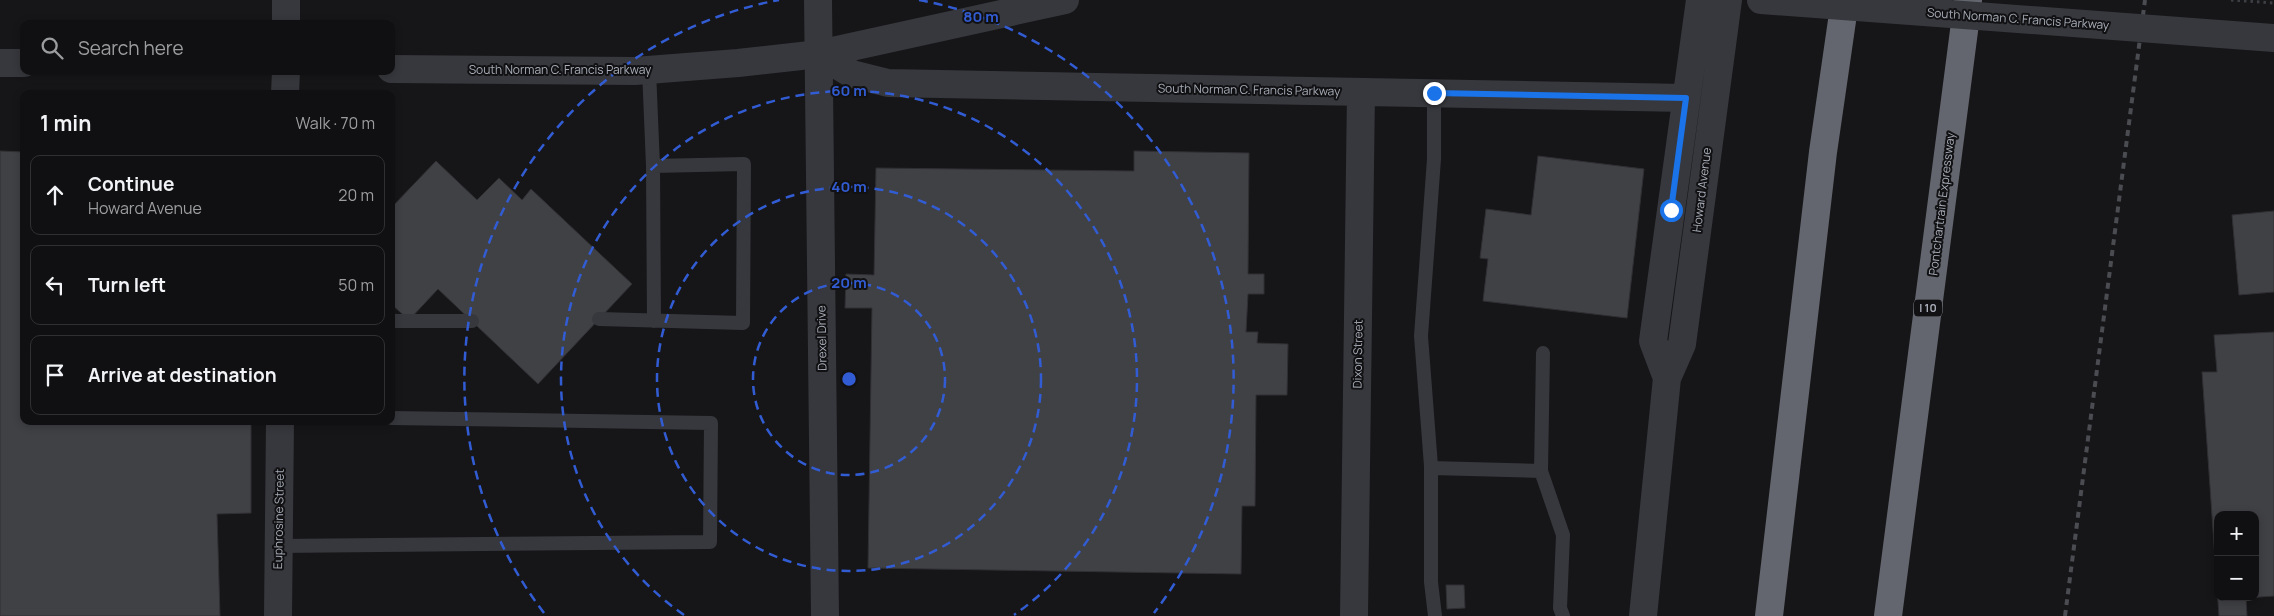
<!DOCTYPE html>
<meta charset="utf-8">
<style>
:root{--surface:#101012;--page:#19191b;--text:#f1f3f6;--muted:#9c9d9f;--line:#303032}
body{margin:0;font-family:Manrope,sans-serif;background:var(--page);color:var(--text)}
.controls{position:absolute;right:15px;bottom:15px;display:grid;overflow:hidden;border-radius:10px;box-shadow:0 2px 8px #0003}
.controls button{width:45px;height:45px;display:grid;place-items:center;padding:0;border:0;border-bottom:1px solid var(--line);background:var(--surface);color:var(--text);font:25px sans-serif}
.stop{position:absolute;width:15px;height:15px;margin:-11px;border:4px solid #1a73e8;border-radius:50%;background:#fff}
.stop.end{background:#1a73e8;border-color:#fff;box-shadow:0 1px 5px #0008}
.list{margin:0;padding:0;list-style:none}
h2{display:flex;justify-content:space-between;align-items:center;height:65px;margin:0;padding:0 20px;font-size:21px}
h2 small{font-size:16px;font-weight:400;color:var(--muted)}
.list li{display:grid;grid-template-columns:32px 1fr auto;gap:15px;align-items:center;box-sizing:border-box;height:80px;margin:0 10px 10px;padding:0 10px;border:1px solid var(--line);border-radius:10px}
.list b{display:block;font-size:19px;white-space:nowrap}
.list p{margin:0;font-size:16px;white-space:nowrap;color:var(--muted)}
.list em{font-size:16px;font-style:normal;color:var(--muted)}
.icon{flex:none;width:28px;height:28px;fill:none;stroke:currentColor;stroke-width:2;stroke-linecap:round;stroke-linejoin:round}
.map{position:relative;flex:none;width:2274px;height:616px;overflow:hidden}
.search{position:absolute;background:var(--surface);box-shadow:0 2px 8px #0003;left:20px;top:20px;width:375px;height:55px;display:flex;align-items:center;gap:12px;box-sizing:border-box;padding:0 18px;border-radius:10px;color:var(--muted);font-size:19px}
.panel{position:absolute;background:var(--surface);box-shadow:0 2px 8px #0003;left:20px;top:90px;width:375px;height:335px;border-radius:10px}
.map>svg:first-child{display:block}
.building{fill:#404145;stroke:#303034;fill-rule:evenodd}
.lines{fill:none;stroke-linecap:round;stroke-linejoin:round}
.path{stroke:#3d3f44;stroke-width:3;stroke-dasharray:2.5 4;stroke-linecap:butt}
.service{stroke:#37383d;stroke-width:14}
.minor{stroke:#37383d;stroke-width:28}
.tertiary{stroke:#37383d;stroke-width:28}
.motorway{stroke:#63666e;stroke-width:28}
.rail{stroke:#4a4c52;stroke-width:4;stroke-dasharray:6 5;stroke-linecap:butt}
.tertiary-bridge{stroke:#37383d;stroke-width:28}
.route{stroke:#1a73e8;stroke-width:6}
.ring{fill:none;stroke:#325cd3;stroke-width:2.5;stroke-dasharray:9 6}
.labels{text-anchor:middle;stroke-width:4;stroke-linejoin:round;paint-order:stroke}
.shield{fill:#111113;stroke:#7b7e86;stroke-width:1}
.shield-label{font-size:11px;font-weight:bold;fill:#a8adb8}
.street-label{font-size:12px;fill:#a8adb8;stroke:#111113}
.centre{fill:#325cd3;stroke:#111113;stroke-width:2.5}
.ring-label{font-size:15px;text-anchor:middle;font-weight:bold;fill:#325cd3;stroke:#111113;stroke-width:4;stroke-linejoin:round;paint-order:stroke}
</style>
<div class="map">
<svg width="2274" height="616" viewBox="0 0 2274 616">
<rect width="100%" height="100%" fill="#161618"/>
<path class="building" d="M0,151l24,1v269h227v92l-34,1 3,102h-220z
M1134,151l115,2 -1,121h16v20h-16l-2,38h12l-1,11 31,1 -1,51h-31l-1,111h-13l-1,68 -373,-6 4,-260h-27l1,-34 28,1 2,-107 258,3z
M1538,156l106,13 -17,149 -144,-17 5,-42 -8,-1 6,-49 45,6z
M436,161l41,39 22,-22 23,22 9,-11 101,95 -94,100 -100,-95 -29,31 -18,-16v-96z
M2274,211v81l-35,3 -7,-80z
M2274,332v264l-28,2 1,18h-28l-17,-244h15l-3,-37zM2218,515h37v82h-37z
M1446,585h18l1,23 -18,1z"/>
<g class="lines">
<path class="path" d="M2231,0l43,3"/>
<path class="service" d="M649,70l4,96 1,155
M1434,93v66l-13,177 10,130v116l4,34
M599,319l144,4 1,-159 -91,2
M391,321h81
M1431,468l110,3 2,-118
M1541,471l22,64 -3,73 3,8
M278,546l432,-4 1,-119 -320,-5"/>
<path class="minor" d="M818,0l7,616
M286,24v-24
M819,54l33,20 36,9 798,15
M285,94l1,-23
M1667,378l-14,-37 47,-341
M278,616l2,-195
M1354,616l7,-524
M1643,616l24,-238 15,-34 46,-344"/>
<path class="tertiary" d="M0,63h24
M391,69l244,2 103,-8 81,-9 246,-54"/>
<path class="motorway" d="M1769,616l54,-464 22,-152
M1888,616l80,-616"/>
<path class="rail" d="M2065,616l80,-616"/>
<path class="tertiary-bridge" d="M1761,0l513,38"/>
</g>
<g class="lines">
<path class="route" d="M1434,93l252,5 -15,112"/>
</g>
<g class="ring">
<circle cx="849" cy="379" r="96"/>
<circle cx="849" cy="379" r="192"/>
<path d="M684 615A288 288 0 1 1 1014 615"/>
<path d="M544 613A385 385 0 0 1 779 0M919 0A385 385 0 0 1 1154 613"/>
</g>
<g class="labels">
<rect class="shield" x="1914" y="299.5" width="28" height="17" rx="4"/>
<g class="shield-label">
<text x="1928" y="312">I 10</text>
</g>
<g class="street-label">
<text transform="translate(2018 19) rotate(4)" y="4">South Norman C. Francis Parkway</text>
<text x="560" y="74">South Norman C. Francis Parkway</text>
<text transform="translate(1249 90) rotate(1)" y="4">South Norman C. Francis Parkway</text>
<text transform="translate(1702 190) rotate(-83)" y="4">Howard Avenue</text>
<text transform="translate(1942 204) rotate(-83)" y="4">Pontchartrain Expressway</text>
<text transform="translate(822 338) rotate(-91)" y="4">Drexel Drive</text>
<text transform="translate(1358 354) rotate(-89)" y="4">Dixon Street</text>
<text transform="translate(279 519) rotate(-89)" y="4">Euphrosine Street</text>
</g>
</g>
<circle cx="849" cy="379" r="8" class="centre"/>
<g class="ring-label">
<text x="981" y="22">80 m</text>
<text x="849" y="96">60 m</text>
<text x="849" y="192">40 m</text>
<text x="849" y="288">20 m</text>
</g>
</svg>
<div class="controls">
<button>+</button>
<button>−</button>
</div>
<div class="stop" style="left:1671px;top:210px"></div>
<div class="stop end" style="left:1434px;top:93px"></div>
<div class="search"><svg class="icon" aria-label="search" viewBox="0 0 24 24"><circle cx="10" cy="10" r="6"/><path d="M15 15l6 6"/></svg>Search here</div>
<section class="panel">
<h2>1 min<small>Walk · 70 m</small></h2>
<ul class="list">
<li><svg class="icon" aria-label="ahead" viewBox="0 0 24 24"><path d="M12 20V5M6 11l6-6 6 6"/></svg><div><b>Continue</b><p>Howard Avenue</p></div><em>20 m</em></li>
<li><svg class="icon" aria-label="left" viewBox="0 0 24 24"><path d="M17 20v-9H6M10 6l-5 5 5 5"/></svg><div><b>Turn left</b></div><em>50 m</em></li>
<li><svg class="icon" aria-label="arrive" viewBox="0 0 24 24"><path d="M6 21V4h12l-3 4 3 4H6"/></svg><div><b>Arrive at destination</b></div></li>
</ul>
</section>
</div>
